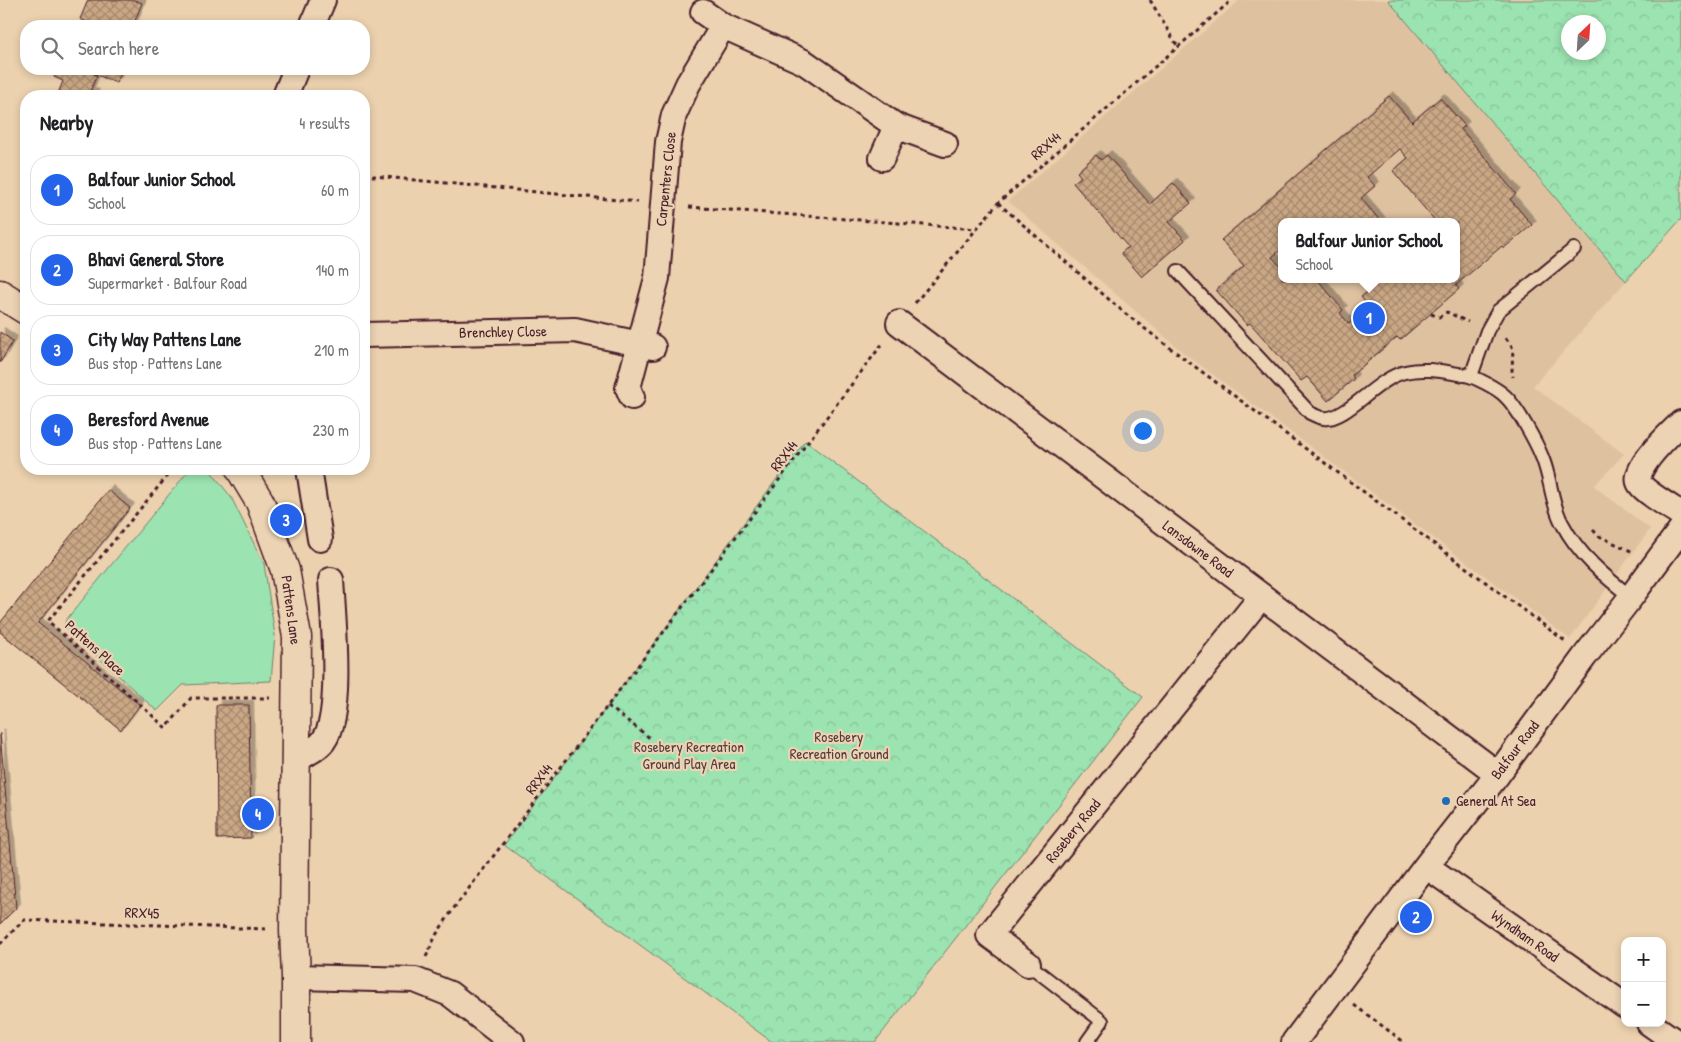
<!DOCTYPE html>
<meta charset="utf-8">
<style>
:root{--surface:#fff;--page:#f6f6f6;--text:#202124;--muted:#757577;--line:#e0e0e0;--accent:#2563eb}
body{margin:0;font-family:"Patrick Hand",sans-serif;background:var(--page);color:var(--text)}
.controls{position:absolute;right:15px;bottom:15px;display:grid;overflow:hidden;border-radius:10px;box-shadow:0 2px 8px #0003}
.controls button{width:45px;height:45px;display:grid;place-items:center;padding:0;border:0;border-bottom:1px solid var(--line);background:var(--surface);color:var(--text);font:25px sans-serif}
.compass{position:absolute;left:1561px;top:15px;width:45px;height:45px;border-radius:50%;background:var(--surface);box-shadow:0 2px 8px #0003;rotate:25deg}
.you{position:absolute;left:1142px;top:430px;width:18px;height:18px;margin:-12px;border:4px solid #fff;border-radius:50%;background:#1a73e8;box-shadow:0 0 0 8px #1a73e833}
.badge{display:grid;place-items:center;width:32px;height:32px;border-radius:50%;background:var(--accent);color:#fff;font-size:16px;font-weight:700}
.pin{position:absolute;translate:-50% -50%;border:2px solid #fff;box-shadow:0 1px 5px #0006}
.popup{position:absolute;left:1278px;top:218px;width:182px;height:65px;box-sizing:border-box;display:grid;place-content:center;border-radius:10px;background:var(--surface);filter:drop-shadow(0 1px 4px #0005);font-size:16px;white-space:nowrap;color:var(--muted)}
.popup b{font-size:19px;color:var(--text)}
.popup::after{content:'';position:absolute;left:50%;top:100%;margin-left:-10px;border:10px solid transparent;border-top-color:var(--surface)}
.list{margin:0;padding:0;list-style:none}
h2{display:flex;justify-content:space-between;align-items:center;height:65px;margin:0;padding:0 20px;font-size:21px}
h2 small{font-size:16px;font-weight:400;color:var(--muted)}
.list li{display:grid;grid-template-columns:32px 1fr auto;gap:15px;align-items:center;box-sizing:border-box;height:70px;margin:0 10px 10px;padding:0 10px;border:1px solid var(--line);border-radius:20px}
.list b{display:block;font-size:19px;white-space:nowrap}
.list p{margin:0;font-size:16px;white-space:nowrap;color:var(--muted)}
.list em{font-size:16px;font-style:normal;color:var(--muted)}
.icon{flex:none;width:28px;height:28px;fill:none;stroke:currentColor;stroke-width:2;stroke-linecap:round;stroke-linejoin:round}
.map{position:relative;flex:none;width:1681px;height:1042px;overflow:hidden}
.search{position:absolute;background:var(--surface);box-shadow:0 2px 8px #0003;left:20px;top:20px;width:350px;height:55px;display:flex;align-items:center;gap:12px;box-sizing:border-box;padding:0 18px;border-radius:20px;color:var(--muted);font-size:19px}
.panel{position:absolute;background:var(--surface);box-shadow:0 2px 8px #0003;left:20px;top:90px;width:350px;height:385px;border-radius:20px}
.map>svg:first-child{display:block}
.built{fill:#dec2a0;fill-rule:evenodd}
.green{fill:#9be3b0;stroke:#72816e}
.forest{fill:url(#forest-crowns);stroke:#72816e;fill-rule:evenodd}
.building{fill:url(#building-cross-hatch);stroke:#4a1f2b;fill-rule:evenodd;filter:url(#shadow)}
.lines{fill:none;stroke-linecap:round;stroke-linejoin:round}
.lane-casing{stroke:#4a1f2b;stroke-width:16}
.street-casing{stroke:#4a1f2b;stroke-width:28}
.secondary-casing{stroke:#4a1f2b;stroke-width:31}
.path{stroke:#4a1f2b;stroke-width:3;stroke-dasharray:4 4;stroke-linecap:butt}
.lane{stroke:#ebd3b3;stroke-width:12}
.street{stroke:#ebd3b3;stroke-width:24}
.secondary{stroke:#ebd3b3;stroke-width:28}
.poi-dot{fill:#1f6fb2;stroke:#ebd3b3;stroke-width:2}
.labels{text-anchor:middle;stroke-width:4.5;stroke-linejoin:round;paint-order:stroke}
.street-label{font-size:15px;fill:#4a1f2b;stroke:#ebd3b3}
.park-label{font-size:15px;fill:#563c3f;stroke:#ebd3b3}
.poi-label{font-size:15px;fill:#4a1f2b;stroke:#ebd3b3;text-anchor:start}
</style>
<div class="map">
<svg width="1681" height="1042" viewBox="0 0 1681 1042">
<defs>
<pattern id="forest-crowns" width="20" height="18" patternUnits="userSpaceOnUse" patternTransform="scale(1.25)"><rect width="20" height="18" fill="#9be3b0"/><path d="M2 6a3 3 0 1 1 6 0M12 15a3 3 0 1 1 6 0" fill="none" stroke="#87c298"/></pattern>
<pattern id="building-cross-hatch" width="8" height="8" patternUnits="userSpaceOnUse" patternTransform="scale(1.25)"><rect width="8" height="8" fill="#caa885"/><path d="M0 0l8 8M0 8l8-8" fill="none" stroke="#a6886d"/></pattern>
<filter id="shadow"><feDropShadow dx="4.5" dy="-4.5" stdDeviation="0" flood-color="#0004"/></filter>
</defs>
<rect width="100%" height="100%" fill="#ebd1ae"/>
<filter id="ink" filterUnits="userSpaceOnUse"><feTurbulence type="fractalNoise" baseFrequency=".02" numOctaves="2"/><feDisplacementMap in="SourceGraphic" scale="10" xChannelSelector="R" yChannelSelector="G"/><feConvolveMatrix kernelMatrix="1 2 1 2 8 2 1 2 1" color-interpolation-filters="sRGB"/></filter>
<g filter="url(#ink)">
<path class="built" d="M1240,0h441v219l-148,167 91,68 -30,32 56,43 -80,110 -385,-285 -177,-153zM1568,22h30v30h-30zM1282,222h174v57h-174z"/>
<path class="green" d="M190,469h19l22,28 33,67 11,71 -4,46 -88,4 -26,26 -93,-85 2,-6z"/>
<path class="forest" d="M1388,0h293v219l-55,62zM1568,22h30v30h-30z
M805,441l338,256 -268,345h-103l-268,-197z"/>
<path class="building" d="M88,0h46l8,3 -9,23h-36l-17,-7z
M56,69h27l14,6 -7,17 5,2 -1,2h-37l6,-15 -9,-4z
M83,69h42l-2,3 -1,-1 -6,12z
M1389,96l23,26 28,-24 25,28 -4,3 55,65 -6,5 22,26 -28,23 -2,-2 -46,39 3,4 -59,51 -3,-3 -45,38 2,4 -26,22 -21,-24 -6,4 -51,-58 -3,2 -31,-35 28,-24 -23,-26zM1400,149l8,9 -15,13 43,51h20v57h-86l5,6 -14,12 8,10 -20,17 -9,-11 3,-3 -26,-31h-35v-11l-10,-11 10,-8v-27h99l-20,-24 14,-12 -8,-9z
M1096,155l5,5 6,-5 43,49 23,-21 18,20 -22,19 16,18 -43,37 -21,-24 7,-6 -55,-64 8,-6 -4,-5z
M0,332l13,9 -13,22z
M108,490l22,18 -92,115 102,82 -19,25 -121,-98v-9z
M216,705h33l2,133 -34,1z
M0,733l16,175 -16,16z"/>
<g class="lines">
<g class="lane-casing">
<path id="lane" d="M1178,271l132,142c4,2 10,5 14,5 22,3 53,-40 81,-46 20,-5 40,0 60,3 9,1 33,14 40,21 12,11 31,46 37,61 9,21 9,46 20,66 16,31 42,53 69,74
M1471,376l16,-45 11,-20 76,-62
M1028,964l74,57 -15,21"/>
</g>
<g class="street-casing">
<path id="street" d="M703,12l20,14 81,36 92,64 49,18
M312,26l11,-26
M285,96l11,-27
M882,158l14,-32
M899,323l599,451
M364,335l211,-5 78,17
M632,397l-4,-9 29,-110 11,-136 6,-27 14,-31 35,-58
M1681,423c-10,10 -51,47 -41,61 5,8 32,24 41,30
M309,469l11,70
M296,760c8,-5 23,-12 28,-20 19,-26 9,-126 7,-160
M1426,866l199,140
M1028,964l-39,-29 272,-338
M296,977l119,3 35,14 62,48
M1649,1023l27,19
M1294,1042l132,-176 72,-92 87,-118 46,-59 50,-68"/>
</g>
<g class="secondary-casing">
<path id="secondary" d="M0,294l26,16
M240,469l20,33 25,68 12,67 -3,293 2,47v65"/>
</g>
<path class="path" d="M1150,0l28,47
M364,175l274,27
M998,203l129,112 55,42 383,284
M689,207l288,22
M915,303l83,-100 234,-203
M1431,314l8,3 8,-5 21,10
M1506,338l7,10 -1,23 1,6
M173,469l-125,152 118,107 25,-30h79
M1593,530l6,6 34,16
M608,706l42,32
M0,944l24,-24 243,9
M426,957l10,-22 18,-27 429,-565
M1354,1005l50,37"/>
<use href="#lane" class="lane"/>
<use href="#street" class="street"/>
<use href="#secondary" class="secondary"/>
</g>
</g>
<circle class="poi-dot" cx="1446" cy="801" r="5"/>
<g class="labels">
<g class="street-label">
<text transform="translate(1046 146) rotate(-41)" y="5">RRX44</text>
<text transform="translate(666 179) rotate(-84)" y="5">Carpenters Close</text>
<text transform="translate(503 332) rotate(-1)" y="5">Brenchley Close</text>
<text transform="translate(784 456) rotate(-53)" y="5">RRX44</text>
<text transform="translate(1198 549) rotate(37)" y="5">Lansdowne Road</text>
<text transform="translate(291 610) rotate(82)" y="5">Pattens Lane</text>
<text transform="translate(95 648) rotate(42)" y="5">Pattens Place</text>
<text transform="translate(1515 750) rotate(-53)" y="5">Balfour Road</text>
<text transform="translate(539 779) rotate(-53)" y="5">RRX44</text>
<text transform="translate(1073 831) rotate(-51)" y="5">Rosebery Road</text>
<text transform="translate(142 913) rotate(2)" y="5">RRX45</text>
<text transform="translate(1525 936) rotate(35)" y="5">Wyndham Road</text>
</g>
<g class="park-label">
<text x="839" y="742">Rosebery<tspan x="839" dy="17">Recreation Ground</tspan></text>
<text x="689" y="752">Rosebery Recreation<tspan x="689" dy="17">Ground Play Area</tspan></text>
</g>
<g class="poi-label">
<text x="1456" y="806">General At Sea</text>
</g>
</g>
</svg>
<div class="controls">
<button>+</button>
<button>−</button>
</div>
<svg class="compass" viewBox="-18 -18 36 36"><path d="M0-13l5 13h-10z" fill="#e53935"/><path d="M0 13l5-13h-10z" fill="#757577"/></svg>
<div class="you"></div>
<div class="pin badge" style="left:1369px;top:318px">1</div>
<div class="popup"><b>Balfour Junior School</b>School</div>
<div class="pin badge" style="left:1416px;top:917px">2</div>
<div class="pin badge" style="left:286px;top:520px">3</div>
<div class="pin badge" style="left:258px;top:814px">4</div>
<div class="search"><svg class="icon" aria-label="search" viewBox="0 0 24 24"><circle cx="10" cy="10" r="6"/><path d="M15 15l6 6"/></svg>Search here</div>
<section class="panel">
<h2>Nearby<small>4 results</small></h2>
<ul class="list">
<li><span class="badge">1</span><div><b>Balfour Junior School</b><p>School</p></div><em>60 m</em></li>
<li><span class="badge">2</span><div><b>Bhavi General Store</b><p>Supermarket · Balfour Road</p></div><em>140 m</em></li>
<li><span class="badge">3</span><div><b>City Way Pattens Lane</b><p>Bus stop · Pattens Lane</p></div><em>210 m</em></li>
<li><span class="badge">4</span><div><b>Beresford Avenue</b><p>Bus stop · Pattens Lane</p></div><em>230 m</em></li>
</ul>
</section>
</div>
